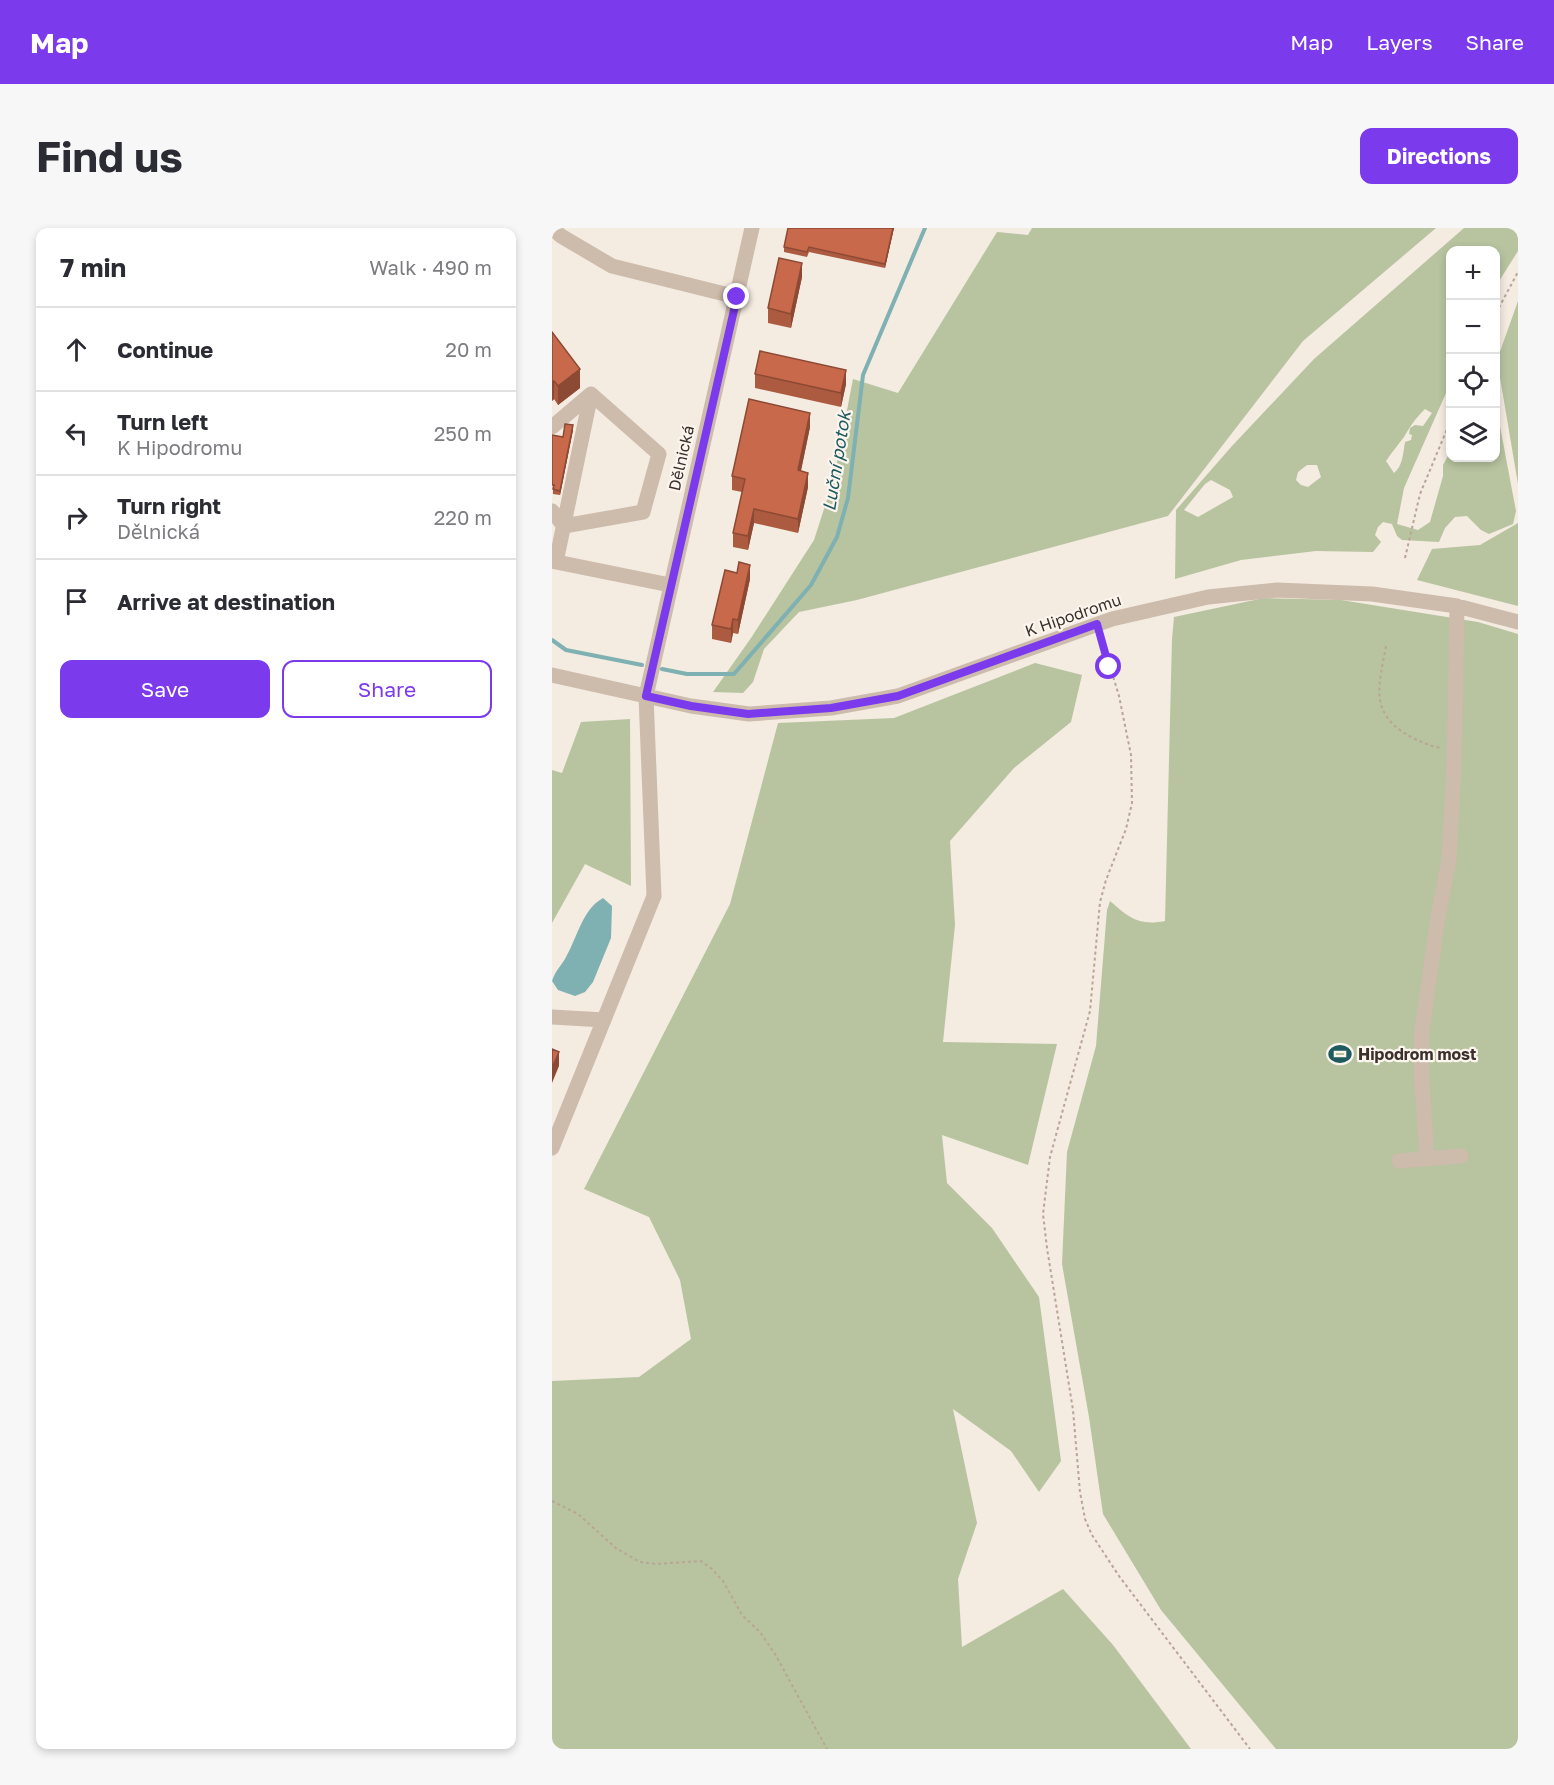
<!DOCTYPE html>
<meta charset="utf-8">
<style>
:root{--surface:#fff;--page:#f7f7f7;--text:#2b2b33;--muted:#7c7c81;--line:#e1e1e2;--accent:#7c3aed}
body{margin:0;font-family:"Golos Text",sans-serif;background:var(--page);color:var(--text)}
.controls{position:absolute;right:18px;top:18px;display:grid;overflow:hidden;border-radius:12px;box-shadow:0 3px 9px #0003}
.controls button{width:54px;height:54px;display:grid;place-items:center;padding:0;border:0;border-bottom:2px solid var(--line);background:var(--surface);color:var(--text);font:30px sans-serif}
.stop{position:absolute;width:18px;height:18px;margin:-14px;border:4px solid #7c3aed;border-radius:50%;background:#fff}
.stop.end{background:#7c3aed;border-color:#fff;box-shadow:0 2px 6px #0008}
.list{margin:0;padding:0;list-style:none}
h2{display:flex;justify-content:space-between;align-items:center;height:78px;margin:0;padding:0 24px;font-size:26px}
h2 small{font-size:20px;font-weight:400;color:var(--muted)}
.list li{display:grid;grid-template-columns:39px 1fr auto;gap:18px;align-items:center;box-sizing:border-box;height:84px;padding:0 24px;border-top:2px solid var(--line)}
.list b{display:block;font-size:22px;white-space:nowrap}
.list p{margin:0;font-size:20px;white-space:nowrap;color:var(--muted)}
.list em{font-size:20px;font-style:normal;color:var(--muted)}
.actions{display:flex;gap:12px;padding:18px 24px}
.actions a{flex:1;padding:14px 0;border:2px solid var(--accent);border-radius:12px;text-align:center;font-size:21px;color:var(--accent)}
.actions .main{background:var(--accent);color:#fff}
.icon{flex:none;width:33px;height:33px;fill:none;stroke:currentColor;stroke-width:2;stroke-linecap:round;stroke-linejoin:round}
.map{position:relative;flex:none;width:966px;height:1521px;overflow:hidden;border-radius:12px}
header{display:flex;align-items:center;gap:36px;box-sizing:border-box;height:84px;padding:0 30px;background:var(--accent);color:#fff}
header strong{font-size:28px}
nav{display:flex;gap:33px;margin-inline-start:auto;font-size:21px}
.intro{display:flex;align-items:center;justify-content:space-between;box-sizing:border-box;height:144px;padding:0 36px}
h1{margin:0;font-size:42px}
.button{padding:15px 27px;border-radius:12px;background:var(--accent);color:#fff;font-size:21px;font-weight:700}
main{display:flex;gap:36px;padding:0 36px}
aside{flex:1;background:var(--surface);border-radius:12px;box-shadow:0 3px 9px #0003}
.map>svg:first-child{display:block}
.green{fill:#b8c4a0;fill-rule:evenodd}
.water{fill:#7fb0b2}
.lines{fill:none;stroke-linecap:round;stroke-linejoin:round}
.stream{stroke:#7fb0b2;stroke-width:4}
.path{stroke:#b9a596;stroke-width:2;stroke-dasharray:3 3;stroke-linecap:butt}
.minor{stroke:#cdbbac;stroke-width:15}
.wall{fill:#ac5a40}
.shaded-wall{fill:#8c4a34}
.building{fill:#c8694b;stroke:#8c4a34;stroke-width:1.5}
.route{stroke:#7c3aed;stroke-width:8}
.labels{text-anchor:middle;stroke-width:4.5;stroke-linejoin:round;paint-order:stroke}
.street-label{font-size:16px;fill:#3b302b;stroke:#fbf5ee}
.poi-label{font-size:16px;font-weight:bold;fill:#3b302b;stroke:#fbf5ee;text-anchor:start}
.water-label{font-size:18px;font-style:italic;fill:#1f5a5e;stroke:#fbf5ee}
</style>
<header>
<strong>Map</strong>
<nav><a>Map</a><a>Layers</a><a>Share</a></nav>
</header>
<div class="intro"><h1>Find us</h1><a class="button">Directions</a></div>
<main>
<aside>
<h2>7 min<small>Walk · 490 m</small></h2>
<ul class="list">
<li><svg class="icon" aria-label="ahead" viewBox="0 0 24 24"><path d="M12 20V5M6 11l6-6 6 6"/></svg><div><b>Continue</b></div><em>20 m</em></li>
<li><svg class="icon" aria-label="left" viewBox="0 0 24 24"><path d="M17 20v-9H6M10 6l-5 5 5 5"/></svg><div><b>Turn left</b><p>K Hipodromu</p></div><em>250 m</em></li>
<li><svg class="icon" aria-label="right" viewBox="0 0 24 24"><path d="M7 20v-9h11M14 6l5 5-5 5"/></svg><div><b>Turn right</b><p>Dělnická</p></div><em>220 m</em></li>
<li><svg class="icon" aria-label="arrive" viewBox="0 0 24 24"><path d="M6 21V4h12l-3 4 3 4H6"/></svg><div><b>Arrive at destination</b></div></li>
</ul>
<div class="actions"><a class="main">Save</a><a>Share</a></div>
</aside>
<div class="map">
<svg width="966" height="1521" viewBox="0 0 966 1521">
<rect width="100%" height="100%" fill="#f4ebe1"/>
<path class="green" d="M480,0h404l-133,113 -135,175 -311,84 -58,12 -35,37 -11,33 -10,11 -30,-1 38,-54 63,-98 20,-62 19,-99 45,14 99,-161 31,3z
M912,0h54v23l-22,35v-36h-46v134l-46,104 -7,36 21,6 12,-8 13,-46v-11l7,-13v6h46v-53l20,106 -3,13 -24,10 -8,-4 -14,-14 -12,1 -10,11 -6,14 -37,-2 -5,-4 -5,-12 -9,-2 -5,5 -3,8 6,7 -8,10 -57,-1 -75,9 -66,19 1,-69 56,-64 82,-87zM873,181l7,4 -9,13 -8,-1 -5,3 -1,6 3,1 -1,5 -6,2c-2,11 -2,24 -11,31l-8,-12c6,-9 12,-16 18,-24 7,-12 11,-18 21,-28zM755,237h10l4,12 -13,10 -7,-2 -5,-5 2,-8zM659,252l19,10 3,7 -35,20 -14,-7 21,-26z
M966,73v183l-21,-124z
M966,295v83l-101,-26 15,-31 48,-4z
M712,370l77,2 137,22 40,12v1115h-242l-115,-139 -58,-96 -14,-97 -27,-153 5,-112 29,-106 11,-136 3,-9c19,17 29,25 55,20l7,-282 2,-22z
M483,435l47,12 -11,47 -57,46 -64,73 5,84 -12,117 114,2 -29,121 -86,-30 5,48 45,45 47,69 22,164 -22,31 -28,-41 -58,-42 24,114 -19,56 4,68 101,-58 50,56 78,104h-639v-368l87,-4 52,-38 -11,-59 -31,-63 -65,-28 146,-285 48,-181 116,-5z
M78,491l1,167 -46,-22 -33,59v-153l10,3 19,-51z"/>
<path class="water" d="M51,670l9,8 -1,32 -18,44 -8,10 -10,4 -17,-6 -6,-9c3,-10 10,-16 14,-24 12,-21 16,-47 37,-59z"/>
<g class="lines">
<path class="stream" d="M0,412l14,10 76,15
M110,441l25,5h47l77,-89 26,-48 11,-39 15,-123 62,-147"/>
<path class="path" d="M944,85l22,-41
M853,330l15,-64 30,-72
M549,409l18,59 12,59 1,48 -6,26 -20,51 -6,22 -10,109 -40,146 -7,57 4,34 26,162 7,82 5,27 7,16 27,41 131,173
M834,418c-6,36 -18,65 20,88 10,6 23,12 35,14
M0,1273l26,13 39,35 23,13 16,2 45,-3 11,8 11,12 19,34 18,17 15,22 52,95"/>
<path class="minor" d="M0,0l9,8 51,30 125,31
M0,199l39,-33 -35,168
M0,283l12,15
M12,298l79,-14 16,-58 -68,-60
M0,333l118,24
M0,447l139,31 58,8 82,-6 67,-12 214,-77 96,-22 69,-7 95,4 85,12 61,16
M0,789l52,3
M0,920l102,-252 -8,-200 106,-468
M875,931l-5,-76v-54l16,-112 11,-58 5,-90 3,-163
M847,933l62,-5"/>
</g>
<path class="wall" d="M342,0l-9,40 -76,-16 -2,5 -23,-5v-5z
M250,49l-11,51 -23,-5v-15z
M0,104l28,56 -22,17 -4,-6 -2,2z
M203,146l91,10 -5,23 -86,-19z
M258,199l-9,44 7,16 -10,46 -44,-10 -6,27 -15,-3v-14l9,-41 -10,-2v-14z
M21,202l-13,65 -7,-1 -1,-59 11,2z
M198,351l-12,55 -5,-1 -2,10 -19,-4v-14z"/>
<path class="shaded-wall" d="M341,0h1l-9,40v-4z
M250,35v14l-11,51v-14z
M28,141v19l-22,17v-19z
M294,142v14l-5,23v-14z
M2,153v18l-2,2v-19z
M258,185v14l-12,57v-14z
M21,197v5l-13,65v-4z
M256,245v14l-10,46v-14z
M202,281v14l-6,27v-14z
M198,337v14l-12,55v-14z
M181,391v14l-2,10v-14z
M7,824v14l-7,17v-15z"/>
<path class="building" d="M236,0h105l-8,36 -76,-17 -2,5 -23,-5z
M227,30l23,5 -11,51 -23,-6z
M0,104l28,37 -22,17 -4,-5 -2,1z
M208,123l86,19 -5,23 -86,-19z
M197,171l61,14 -12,57 10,3 -10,46 -44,-10 -6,27 -15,-3 12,-54 -13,-3z
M13,196l8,1 -13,66 -7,-2 1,-4h-2v-50l11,2z
M187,334l11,3 -12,55 -5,-1 -2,10 -19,-4 13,-55 12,3z
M0,821l7,3 -7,16z"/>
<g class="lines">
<path class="route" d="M185,69l-91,399 45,10 57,8 83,-6 67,-12 199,-72 12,43"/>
</g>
<defs>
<g id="stadium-bare" transform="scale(1.8)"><path d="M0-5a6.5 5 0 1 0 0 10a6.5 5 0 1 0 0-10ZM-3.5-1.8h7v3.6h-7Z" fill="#1f5a5e" stroke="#fbf5ee" stroke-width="2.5" paint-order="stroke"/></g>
</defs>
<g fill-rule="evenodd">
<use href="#stadium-bare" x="788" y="826"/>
</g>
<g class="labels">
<g class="street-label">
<text transform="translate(129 230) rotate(-77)" y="6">Dělnická</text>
<text transform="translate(521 387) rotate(-19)" y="6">K Hipodromu</text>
</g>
<g class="poi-label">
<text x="806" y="832">Hipodrom most</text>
</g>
<g class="water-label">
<text transform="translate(285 233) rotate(-81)" y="6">Luční potok</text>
</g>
</g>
</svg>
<div class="controls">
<button>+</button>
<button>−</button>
<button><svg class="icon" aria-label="locate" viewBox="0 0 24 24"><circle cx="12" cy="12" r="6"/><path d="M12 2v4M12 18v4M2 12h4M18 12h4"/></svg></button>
<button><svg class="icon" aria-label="layers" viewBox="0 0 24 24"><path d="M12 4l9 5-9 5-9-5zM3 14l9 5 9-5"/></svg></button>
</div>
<div class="stop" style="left:557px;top:439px"></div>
<div class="stop end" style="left:185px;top:69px"></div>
</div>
</main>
